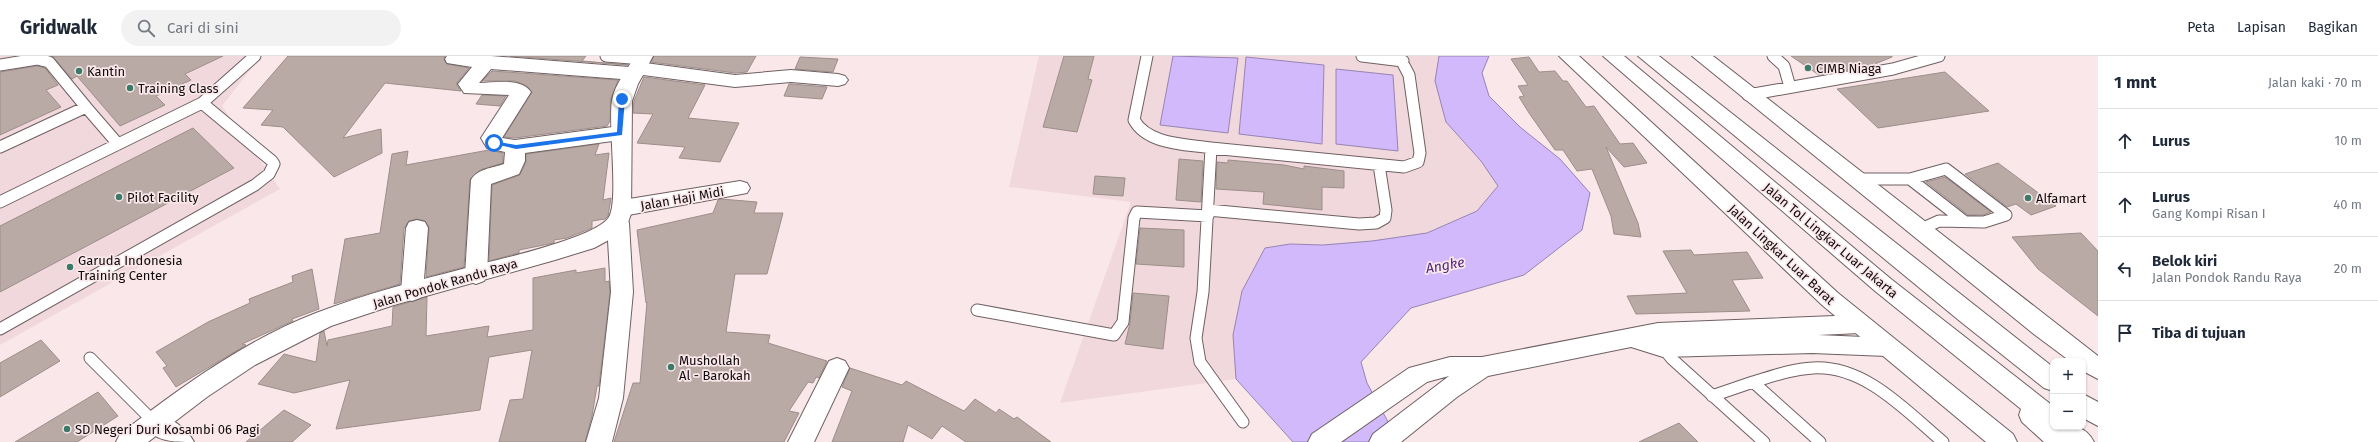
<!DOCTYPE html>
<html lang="id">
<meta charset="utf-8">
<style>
:root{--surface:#fff;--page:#f2f2f3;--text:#1f2937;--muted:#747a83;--line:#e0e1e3}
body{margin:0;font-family:"Fira Sans",sans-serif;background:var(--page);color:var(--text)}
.controls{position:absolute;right:12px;bottom:12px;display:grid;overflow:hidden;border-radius:8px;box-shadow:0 1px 3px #0004}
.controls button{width:36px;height:36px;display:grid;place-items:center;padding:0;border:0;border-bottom:1px solid var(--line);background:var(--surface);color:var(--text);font:20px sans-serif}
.stop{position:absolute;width:12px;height:12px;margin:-9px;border:3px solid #1a73e8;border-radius:50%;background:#fff}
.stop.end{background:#1a73e8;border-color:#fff;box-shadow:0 1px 4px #0008}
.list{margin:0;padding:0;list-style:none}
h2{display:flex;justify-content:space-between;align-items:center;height:52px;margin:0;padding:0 16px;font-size:17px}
h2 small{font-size:13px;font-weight:400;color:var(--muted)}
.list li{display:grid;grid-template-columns:26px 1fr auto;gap:12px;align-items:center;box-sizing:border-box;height:64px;padding:0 16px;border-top:1px solid var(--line)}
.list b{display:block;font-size:15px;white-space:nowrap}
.list p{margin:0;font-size:13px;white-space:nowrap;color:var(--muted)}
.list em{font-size:13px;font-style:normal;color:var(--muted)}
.icon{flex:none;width:22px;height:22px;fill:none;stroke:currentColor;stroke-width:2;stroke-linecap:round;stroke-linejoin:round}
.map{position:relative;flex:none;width:2098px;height:386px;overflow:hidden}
header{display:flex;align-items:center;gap:24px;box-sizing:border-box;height:56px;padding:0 20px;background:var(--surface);border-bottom:1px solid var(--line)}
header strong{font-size:19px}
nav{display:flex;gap:22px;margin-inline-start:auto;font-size:14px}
.search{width:280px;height:36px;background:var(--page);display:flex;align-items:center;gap:10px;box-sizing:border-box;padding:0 14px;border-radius:22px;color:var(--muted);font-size:15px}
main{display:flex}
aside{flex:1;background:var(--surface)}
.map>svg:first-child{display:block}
.built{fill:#f1d8dc}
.water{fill:#d1b9fb;stroke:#9784b3}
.building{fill:#baaaa5;stroke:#9d8e89}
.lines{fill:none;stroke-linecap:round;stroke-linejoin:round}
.lane-casing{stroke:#6f6062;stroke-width:13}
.street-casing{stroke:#6f6062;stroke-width:2}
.secondary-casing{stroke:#6f6062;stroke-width:2}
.primary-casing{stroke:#6f6062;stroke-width:2}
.highway-casing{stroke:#6f6062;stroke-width:2}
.lane{stroke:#fff;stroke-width:11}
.street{fill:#fff;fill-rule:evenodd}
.secondary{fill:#fff;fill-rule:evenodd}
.primary{fill:#fff;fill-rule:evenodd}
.highway{fill:#fff;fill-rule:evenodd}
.route{fill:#1a73e8}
.poi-dot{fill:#3b7a68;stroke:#f9e7ea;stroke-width:1.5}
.labels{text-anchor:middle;stroke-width:3.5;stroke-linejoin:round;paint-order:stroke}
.poi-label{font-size:13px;fill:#0f0a0b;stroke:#f9e7ea;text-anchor:start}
.street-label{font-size:13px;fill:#0f0a0b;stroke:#f9e7ea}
.water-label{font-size:14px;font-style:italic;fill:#502681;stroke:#f9e7ea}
</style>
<header>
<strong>Gridwalk</strong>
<div class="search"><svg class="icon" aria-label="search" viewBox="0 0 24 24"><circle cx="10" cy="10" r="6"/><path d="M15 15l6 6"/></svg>Cari di sini</div>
<nav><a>Peta</a><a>Lapisan</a><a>Bagikan</a></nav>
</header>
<main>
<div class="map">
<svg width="2098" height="386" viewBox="0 0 2098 386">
<rect width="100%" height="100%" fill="#f9e7ea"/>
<path class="built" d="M0,0h261l-39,50 58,83 -280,156z
M1039,0h400l-2,10 9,56 35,39 18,25 -22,25 -50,22 -55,8 -49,4 -33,-1 -25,4 -23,43 -9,44 3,44 -176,24 71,-201 -122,-15z"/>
<path class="water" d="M1173,0l65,2 -10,75 -68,-8z
M1439,0h50l-7,17 7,23 31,31 40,32 30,34 -8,37 -58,45 -113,33 -50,54 6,21 32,59h-106l-57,-63 -3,-44 9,-44 23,-43 25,-4 33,1 49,-4 55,-8 50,-22 21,-25 -17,-25 -35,-39 -11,-41z
M1246,1l78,8 -2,79 -83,-10z
M1336,13l57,6 5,76 -62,-7z"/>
<path class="building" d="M52,0h171l-38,18 6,6 -35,16 9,9 -45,21 -43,-50 -5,3z
M288,0h157l-1,4 3,4 22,4 -13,16 5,7 -76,-8 -42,55 38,-9 1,24 -48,24 -51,-50 -22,-2 12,-15 -30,-2z
M510,0h76l-4,5 46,4z
M654,0h102l-9,16 -12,1 -84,-11z
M1064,0h30l-6,23 4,1 -15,52 -34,-5z
M1791,0h101v1l-22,9 -51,9z
M800,1l38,2 -5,13 -38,-3z
M1529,1l10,15 16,-1 8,10h4l19,26 8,-1 26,38 13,-1 14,20 -23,4 -18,-20 32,76 3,14 -27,-3 -3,-18 -19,-47 -15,2 -14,-21h-8l-26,-37 -10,-16 5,-1 -6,-10 10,-1 -17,-26z
M37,10l8,2 13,17 -12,5 15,17 -61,28v-63z
M492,15l126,9 -7,20 -1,21 -3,5 -92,12 -11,-1 28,-45 -5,-6 -12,-5h-33z
M1945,16l44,39 -111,17 -41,-39z
M644,21l61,8 -17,33 51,5 -19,39 -41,-4 6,-11 -48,-4 16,-29 -20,-1 1,-12z
M789,28h2l36,3 -5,12 -38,-3z
M482,39l24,1 -6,10 -24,-2z
M193,72l41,40 -234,124v-66z
M599,88l-4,11 14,-2 -6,47 8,-2 -3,18 -3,3 -13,2v7l-25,10 -13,2v3l-35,7v3l-30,8 3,-76 28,-10 6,-13v-8z
M489,94l14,3v10l-23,7 -10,9 -6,88 -38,10 3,-50 -4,-6 -8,-2 -8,2 -5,7 -4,56 -66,20 11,-65 35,-6 12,-79 16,-3 -2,14z
M1179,103l24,2 -2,41 -25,-2z
M1228,104l56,5 20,4v-3l40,5v17l-22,-1v23l-59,-6 1,-12 -48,-3 1,-27 11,1z
M1998,107l58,43 -25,9 -15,-11 -9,3 -42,-33z
M1095,120l30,2 -2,18 -30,-2z
M1945,121l46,35 -8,3h-15l-42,-33z
M721,143l36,3 -3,11h29l-16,61h-32l-9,58 44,3 -2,8 59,18 -8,17 -3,-1 -3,6 -5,-1 -19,29 10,2 -15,29h-170l19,-59h7l7,-81 -1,1 -9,-73 76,-17 5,-13z
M1140,172l44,2v37l-48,-3z
M2081,177l17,18v65l-60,-47 -26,-32z
M1691,194l3,5 53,-3 16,26 -31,2 18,31 -114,3 -9,-18 60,-3 -24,-42z
M605,212v14l4,-1 1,11 -11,94h-2l-5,30 -7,26h-86l11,-42 13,-1 9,-49 -43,7 -9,53 -144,19 14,-49 -56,13 -36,-9 26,-30 32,8 4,-29 4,-2 3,15 1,-6 64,-14 1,-19 34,-10 -1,39 63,-10 -2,11 46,-7v-52l43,-8v3z
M312,213l7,40 -27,10 1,2 -51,23 4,1 -70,42 -13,-19 4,-2 -11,-14 52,-30 42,-19 -1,-4 44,-17 -1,-6z
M1133,237l36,3 -6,53 -38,-5 5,-21z
M41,284l19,21 -60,36v-34z
M850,312l52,17 4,-4 58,30 11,-12 21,14 3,-4 15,10 3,-2 34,25h-85l-24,-16 -10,13 -24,-14 -5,17h-71l20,-51 -10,-4z
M98,336l20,24 -41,26h-62z
M284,354l27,15 -19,17h-46z
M1679,367l19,19h-59z"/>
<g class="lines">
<g class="lane-casing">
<path id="lane" d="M606,0l37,3
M1147,0l-13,64c14,25 52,24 77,28l-8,144 -7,46 4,24 43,60
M1362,0l41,5
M1773,0l11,10 6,21
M0,9l37,-6 12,3 37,45
M1748,39l145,-26 46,-13
M0,91l86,-40 32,37
M1211,92l193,19 14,-5 2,-9 -11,-78 -10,-19
M1857,123h53l36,-10 60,46 -22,7 -45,-1 -20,9
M1910,123l54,42
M0,146l202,-99 53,-47
M1208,154l151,14 17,-1 9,-5 1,-8 -7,-45
M977,254l137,25 9,-13 11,-104 3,-6 71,4
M0,273l255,-144 14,-11 5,-10 -2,-3 -70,-58
M1663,292l9,11 92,83
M90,302l64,64
M1753,326c20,-6 39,-13 60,-14 52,-3 93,43 130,74
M1712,340l41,-14 67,60"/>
</g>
<g class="street-casing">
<path id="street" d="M447,0h44l138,11 2,-3 7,-2 97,13 56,-5 47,4 7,2 3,4 -3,4 -7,2 -47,-4 -56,5 -92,-12 -2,3 -7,2 -143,-11 -12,14c16,0 42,-6 52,9l-29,46 13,2 105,-14 7,2 3,5 -3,5 -7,2 -95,13v8l-6,13 -28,10 -4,91 -3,6 -8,3 -8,-3 -3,-6 6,-95c6,-11 21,-12 33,-16l1,-12 -18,-4 -6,-10 28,-43 -45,-2 -6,-9 14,-17 -25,-4 -2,-4z
M740,125l7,2 3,5 -3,5 -124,23 -8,-3 -3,-5 3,-5 8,-3z
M618,159l8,2 3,6 4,69 -10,106 -11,44h-26l13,-44 12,-106 -4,-69 3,-6z
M417,164l8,2 3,6 -5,64 -3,6 -8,3 -8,-3 -3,-6 5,-64 3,-6z
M1860,259l8,3 4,6 -4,6 -8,3 -42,2 69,3 8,2 4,7 -4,7 -8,2 -75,-3 -149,4 -32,-10 -143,29 -31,21 -56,45h-32l4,-8 76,-58 -22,6 -86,60h-33l4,-8 97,-66 41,-11h32l176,-34z
M837,302l8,3 4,7 -35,74h-26l41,-81z
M154,355c14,5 33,17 40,31 -22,0 -41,0 -52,-20l3,-7z"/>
</g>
<g class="secondary-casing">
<path id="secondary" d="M635,0h18l-15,28 -6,17 -1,113 -5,14 -8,7 -24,13 -39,12 -161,45 -63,21 -76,39 -48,32 -59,45h-32l4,-8c61,-47 124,-93 196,-121 49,-19 100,-32 150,-45 26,-7 131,-30 143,-51 10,-17 -1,-91 3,-117 3,-16 15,-30 23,-44z"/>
</g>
<g class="primary-casing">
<path id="primary" d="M1559,0h20l259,237 175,141 4,8h-31l-164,-137z
M1692,0h21l385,300v23l-15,-8v-10h-13l-35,-26z"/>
</g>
<g class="highway-casing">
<path id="highway" d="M1603,0h21l267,223 162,127v21c19,0 31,-4 41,15h-50l-22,-20 -3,-7 2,-6 -146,-118z
M1638,0h21l394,311v24l-9,-3 -83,-66z
M2083,338l15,8v24l-15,-8z"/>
</g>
<use href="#lane" class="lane"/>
<use href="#street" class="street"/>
<use href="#secondary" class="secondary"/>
<use href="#primary" class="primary"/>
<use href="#highway" class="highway"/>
</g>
<path class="route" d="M622,41l3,2 -3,36 -106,14 -25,-6 3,-2 22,4 101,-13 2,-33z"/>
<g class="poi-dot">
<circle cx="1808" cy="12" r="4"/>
<circle cx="79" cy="15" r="4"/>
<circle cx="130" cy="32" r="4"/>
<circle cx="119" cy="141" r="4"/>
<circle cx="2028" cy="142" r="4"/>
<circle cx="70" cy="211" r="4"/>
<circle cx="671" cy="311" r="4"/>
<circle cx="67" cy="373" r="4"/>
</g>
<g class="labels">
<g class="poi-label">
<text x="1816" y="17">CIMB Niaga</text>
<text x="87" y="20">Kantin</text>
<text x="138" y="37">Training Class</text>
<text x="127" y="146">Pilot Facility</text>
<text x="2036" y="147">Alfamart</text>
<text x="78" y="209">Garuda Indonesia<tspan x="78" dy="15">Training Center</tspan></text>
<text x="679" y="309">Mushollah<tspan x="679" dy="15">Al - Barokah</tspan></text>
<text x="75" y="378">SD Negeri Duri Kosambi 06 Pagi</text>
</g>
<g class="street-label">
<text transform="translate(682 142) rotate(-10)" y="5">Jalan Haji Midi</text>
<text transform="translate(1831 184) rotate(40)" y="5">Jalan Tol Lingkar Luar Jakarta</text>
<text transform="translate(1782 198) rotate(43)" y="5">Jalan Lingkar Luar Barat</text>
<text transform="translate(445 227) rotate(-16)" y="5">Jalan Pondok Randu Raya</text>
</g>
<g class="water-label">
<text transform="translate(1445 209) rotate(-10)" y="5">Angke</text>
</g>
</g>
</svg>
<div class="controls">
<button>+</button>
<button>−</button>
</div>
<div class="stop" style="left:494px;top:87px"></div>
<div class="stop end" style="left:622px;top:43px"></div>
</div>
<aside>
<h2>1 mnt<small>Jalan kaki · 70 m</small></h2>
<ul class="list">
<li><svg class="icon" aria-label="ahead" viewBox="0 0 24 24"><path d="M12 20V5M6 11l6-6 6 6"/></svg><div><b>Lurus</b></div><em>10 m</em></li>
<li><svg class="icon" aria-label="ahead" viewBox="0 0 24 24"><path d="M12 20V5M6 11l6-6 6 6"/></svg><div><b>Lurus</b><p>Gang Kompi Risan I</p></div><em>40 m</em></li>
<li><svg class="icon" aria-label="left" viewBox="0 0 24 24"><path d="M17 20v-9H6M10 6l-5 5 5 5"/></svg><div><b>Belok kiri</b><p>Jalan Pondok Randu Raya</p></div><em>20 m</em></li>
<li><svg class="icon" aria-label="arrive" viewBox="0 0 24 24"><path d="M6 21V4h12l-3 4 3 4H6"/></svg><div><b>Tiba di tujuan</b></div></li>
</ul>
</aside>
</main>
